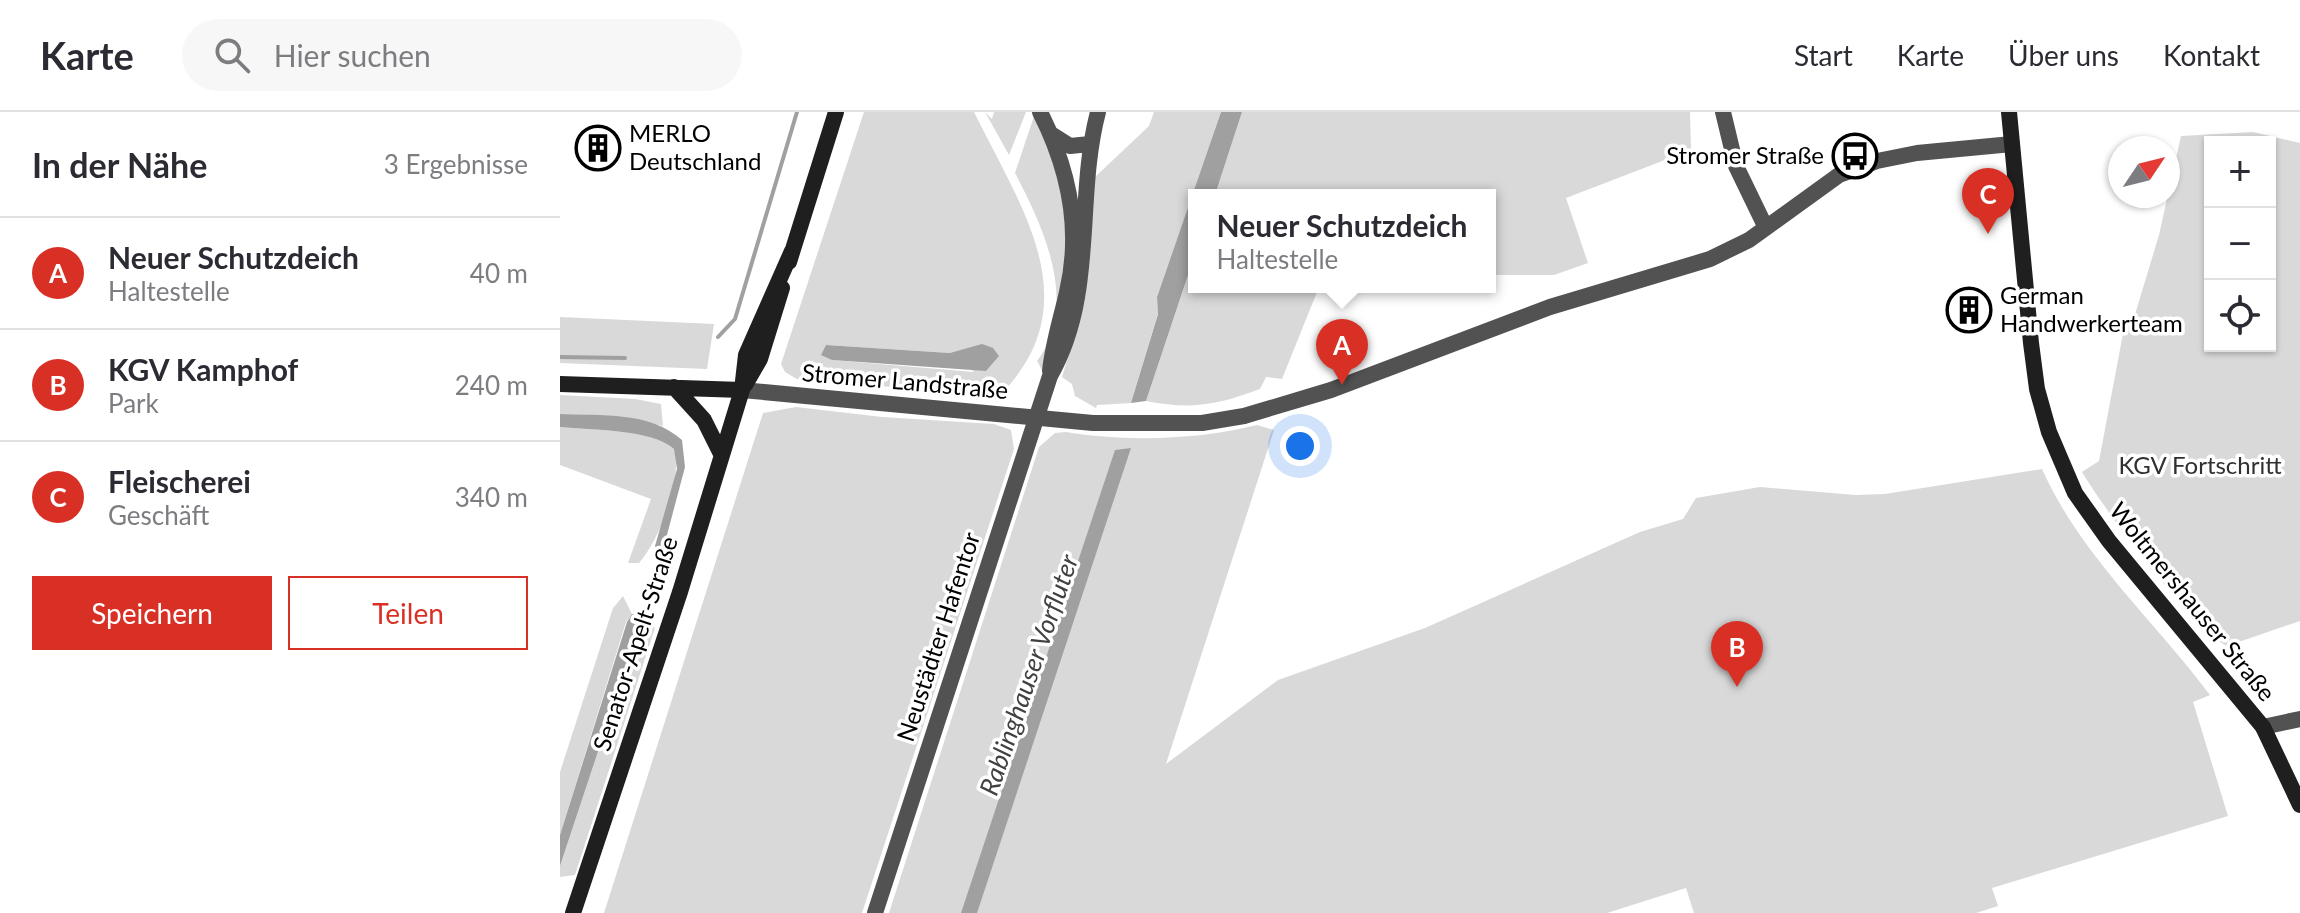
<!DOCTYPE html>
<html lang="de">
<meta charset="utf-8">
<style>
:root{--surface:#fff;--page:#f7f7f7;--text:#2b2b33;--muted:#7c7c81;--line:#e1e1e2;--accent:#d93025}
body{margin:0;font-family:Lato,sans-serif;background:var(--page);color:var(--text)}
.controls{position:absolute;right:24px;top:24px;display:grid;overflow:hidden;border-radius:0px;box-shadow:0 2px 6px #0004}
.controls button{width:72px;height:72px;display:grid;place-items:center;padding:0;border:0;border-bottom:2px solid var(--line);background:var(--surface);color:var(--text);font:40px sans-serif}
.compass{position:absolute;left:1548px;top:24px;width:72px;height:72px;border-radius:50%;background:var(--surface);box-shadow:0 2px 6px #0004;rotate:55deg}
.you{position:absolute;left:740px;top:334px;width:28px;height:28px;margin:-20px;border:6px solid #fff;border-radius:50%;background:#1a73e8;box-shadow:0 0 0 12px #1a73e833}
.badge{display:grid;place-items:center;width:52px;height:52px;border-radius:50%;background:var(--accent);color:#fff;font-size:26px;font-weight:700}
.pin{position:absolute;translate:-50% -66px;filter:drop-shadow(0 2px 4px #0008)}
.pin::after{content:'';position:absolute;top:42px;width:28px;height:24px;background:inherit;clip-path:polygon(0 0,100% 0,50% 100%)}
.popup{position:absolute;left:628px;top:77px;width:308px;height:104px;box-sizing:border-box;display:grid;place-content:center;border-radius:0px;background:var(--surface);filter:drop-shadow(0 2px 6px #0005);font-size:26px;white-space:nowrap;color:var(--muted)}
.popup b{font-size:30px;color:var(--text)}
.popup::after{content:'';position:absolute;left:50%;top:100%;margin-left:-16px;border:16px solid transparent;border-top-color:var(--surface)}
.list{margin:0;padding:0;list-style:none}
h2{display:flex;justify-content:space-between;align-items:center;height:104px;margin:0;padding:0 32px;font-size:34px}
h2 small{font-size:26px;font-weight:400;color:var(--muted)}
.list li{display:grid;grid-template-columns:52px 1fr auto;gap:24px;align-items:center;box-sizing:border-box;height:112px;padding:0 32px;border-top:2px solid var(--line)}
.list b{display:block;font-size:30px;white-space:nowrap}
.list p{margin:0;font-size:26px;white-space:nowrap;color:var(--muted)}
.list em{font-size:26px;font-style:normal;color:var(--muted)}
.actions{display:flex;gap:16px;padding:24px 32px}
.actions a{flex:1;padding:18px 0;border:2px solid var(--accent);border-radius:0px;text-align:center;font-size:28px;color:var(--accent)}
.actions .main{background:var(--accent);color:#fff}
.icon{flex:none;width:44px;height:44px;fill:none;stroke:currentColor;stroke-width:2;stroke-linecap:round;stroke-linejoin:round}
.map{position:relative;flex:none;width:1740px;height:801px;overflow:hidden}
header{display:flex;align-items:center;gap:48px;box-sizing:border-box;height:112px;padding:0 40px;background:var(--surface);border-bottom:2px solid var(--line)}
header strong{font-size:38px}
nav{display:flex;gap:44px;margin-inline-start:auto;font-size:28px}
.search{width:560px;height:72px;background:var(--page);display:flex;align-items:center;gap:20px;box-sizing:border-box;padding:0 28px;border-radius:44px;color:var(--muted);font-size:30px}
main{display:flex}
aside{flex:1;background:var(--surface)}
.map>svg:first-child{display:block}
.green{fill:#d9d9d9;fill-rule:evenodd}
.water{fill:#a0a0a0}
.lines{fill:none;stroke-linecap:round;stroke-linejoin:round}
.stream{stroke:#a0a0a0;stroke-width:4}
.street{stroke:#525252;stroke-width:16}
.secondary{stroke:#1f1f1f;stroke-width:16}
.labels{text-anchor:middle;stroke-width:7;stroke-linejoin:round;paint-order:stroke}
.poi-label{font-size:24px;fill:#000;stroke:#fff;text-anchor:start}
.street-label{font-size:24px;fill:#000;stroke:#fff}
.park-label{font-size:24px;fill:#303030;stroke:#fff}
.water-label{font-size:26px;font-style:italic;fill:#414141;stroke:#fff}
</style>
<header>
<strong>Karte</strong>
<div class="search"><svg class="icon" aria-label="search" viewBox="0 0 24 24"><circle cx="10" cy="10" r="6"/><path d="M15 15l6 6"/></svg>Hier suchen</div>
<nav><a>Start</a><a>Karte</a><a>Über uns</a><a>Kontakt</a></nav>
</header>
<main>
<aside>
<h2>In der Nähe<small>3 Ergebnisse</small></h2>
<ul class="list">
<li><span class="badge">A</span><div><b>Neuer Schutzdeich</b><p>Haltestelle</p></div><em>40 m</em></li>
<li><span class="badge">B</span><div><b>KGV Kamphof</b><p>Park</p></div><em>240 m</em></li>
<li><span class="badge">C</span><div><b>Fleischerei</b><p>Geschäft</p></div><em>340 m</em></li>
</ul>
<div class="actions"><a class="main">Speichern</a><a>Teilen</a></div>
</aside>
<div class="map">
<svg width="1740" height="801" viewBox="0 0 1740 801">
<rect width="100%" height="100%" fill="#fff"/>
<path class="green" d="M304,0h110c46,94 118,192 25,284l-202,-17 -12,-7 -4,-8zM266,233l125,8 23,19 -142,-12z
M425,0l7,7 2,-7h32l-17,43z
M594,0h67l-64,185 1,16 -27,90 -34,2 -1,3 -21,-12 -3,-12 -10,-7 23,-77 10,-123 54,-51z
M682,0h448l1,38 -125,48 22,65 -34,12h-64v-80h-275z
M474,4c13,25 32,56 34,85 4,57 -11,115 -26,169l-5,-9c43,-56 6,-135 -22,-188z
M1693,20l47,11v478l-73,25c-37,-20 -121,-134 -145,-174l17,-11 26,-138 8,-2 26,-86 22,-99zM1650,30h60v204h-60z
M634,145v30h125l-37,92 -16,-2 -6,12c-43,16 -69,21 -114,12z
M0,205l154,7 -7,45 -147,-6z
M0,283l75,4 26,5 2,22 -42,-9 -61,-3z
M236,295l86,10 112,7 17,6 3,19 -152,464h-258l159,-500z
M697,313l17,5 -108,334 112,-84 147,-52 215,-96 43,-13 13,-21 64,-11 95,8 30,-1 157,-25c39,87 112,151 168,226l-17,7 35,114 -236,72 6,18 -22,7h-282l-8,-25 -79,25h-718l150,-466 16,-14 11,-1c60,10 132,8 191,-7z
M0,315c30,3 92,2 114,22 9,30 -15,92 -35,114h-11l23,-64 -91,-34z
M63,484l9,18 -6,8 -66,213v-63l53,-164z
M82,507l13,9 -80,247 -15,2v-11z"/>
<path class="water" d="M661,0h21l-27,83h-21v62l-48,144 -15,2 27,-89 -1,-17z
M422,232l11,4 6,8 -13,15 -154,-11 -11,-5 5,-10 124,8z
M0,302c41,2 90,-3 122,26l3,27 -22,83 -4,5 -4,-9 22,-77 -3,-20c-22,-20 -84,-19 -114,-22z
M571,336l-154,465h-16l154,-463z
M82,501v6l-82,247v-31l67,-213 5,-8z"/>
<g class="lines">
<path class="stream" d="M158,225l17,-18 62,-207
M0,245l65,1"/>
<path class="street" d="M480,0c29,57 42,116 27,180 -6,27 -14,51 -17,79
M1163,0l13,54 30,62
M491,22l19,12 20,-2
M182,278l351,33h109l42,-7 87,-26 219,-83 160,-48 39,-19 90,-65 38,-14 40,-8 95,-9
M1703,615l37,-8
M315,801l175,-537c47,-83 25,-176 48,-264"/>
<path class="secondary" d="M1449,0l22,231 6,46 12,43 26,61 34,48 154,186 37,78
M229,150l47,-150
M0,272l182,6
M185,273l15,-26 22,-71
M114,275l30,33 17,34
M13,801l107,-321 62,-202 4,-35 46,-104"/>
</g>
<defs>
<g id="building-ring" transform="scale(2.3)"><circle r="9.5" fill="#fff" stroke="#000" stroke-width="1.5"/><path d="M-4-6H4V6H1V3H-1V6H-4ZM-2.5-4.3h1.7v1.8h-1.7ZM.8-4.3h1.7v1.8H.8ZM-2.5-1h1.7V.8h-1.7ZM.8-1h1.7V.8H.8Z" fill="#000"/></g>
<g id="bus-ring" transform="scale(2.3)"><circle r="9.5" fill="#fff" stroke="#000" stroke-width="1.5"/><path d="M-5-6H5V4H4V6H2V4H-2V6H-4V4H-5ZM-3.5-4V0h7V-4ZM-3.5 1.2v1.5H-2V1.2ZM2 1.2v1.5H3.5V1.2Z" fill="#000"/></g>
</defs>
<g fill-rule="evenodd">
<use href="#building-ring" x="38" y="36"/>
<use href="#bus-ring" x="1295" y="44"/>
<use href="#building-ring" x="1409" y="198"/>
</g>
<g class="labels">
<g class="poi-label">
<text x="69" y="30">MERLO<tspan x="69" dy="28">Deutschland</tspan></text>
<text x="1264" y="52" text-anchor="end">Stromer Straße</text>
<text x="1440" y="192">German<tspan x="1440" dy="28">Handwerkerteam</tspan></text>
</g>
<g class="street-label">
<text transform="translate(345 270) rotate(5)" y="8">Stromer Landstraße</text>
<text transform="translate(1632 490) rotate(51)" y="8">Woltmershauser Straße</text>
<text transform="translate(379 525) rotate(-72)" y="8">Neustädter Hafentor</text>
<text transform="translate(76 532) rotate(-72)" y="8">Senator-Apelt-Straße</text>
</g>
<g class="park-label">
<text x="1640" y="362">KGV Fortschritt</text>
</g>
<g class="water-label">
<text transform="translate(469 563) rotate(-71)" y="9">Rablinghauser Vorfluter</text>
</g>
</g>
</svg>
<div class="controls">
<button>+</button>
<button>−</button>
<button><svg class="icon" aria-label="locate" viewBox="0 0 24 24"><circle cx="12" cy="12" r="6"/><path d="M12 2v4M12 18v4M2 12h4M18 12h4"/></svg></button>
</div>
<svg class="compass" viewBox="-18 -18 36 36"><path d="M0-13l5 13h-10z" fill="#e53935"/><path d="M0 13l5-13h-10z" fill="#7c7c81"/></svg>
<div class="you"></div>
<div class="pin badge" style="left:782px;top:273px">A</div>
<div class="popup"><b>Neuer Schutzdeich</b>Haltestelle</div>
<div class="pin badge" style="left:1177px;top:575px">B</div>
<div class="pin badge" style="left:1428px;top:122px">C</div>
</div>
</main>
